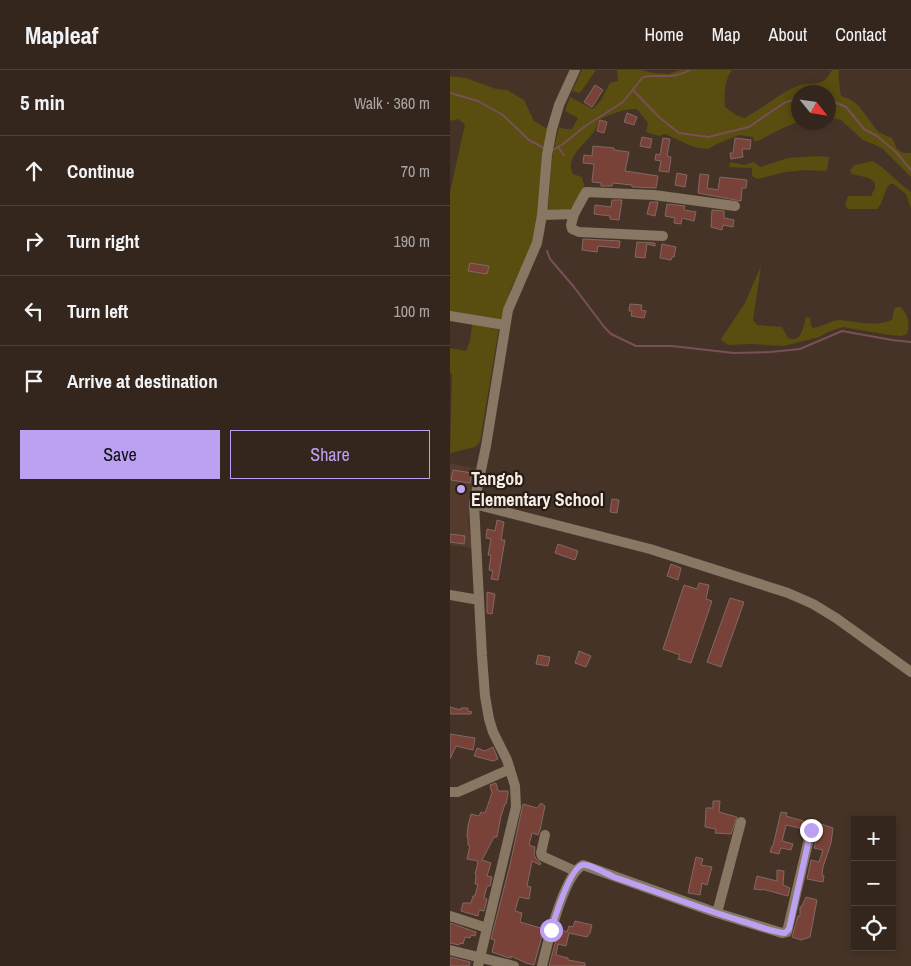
<!DOCTYPE html>
<meta charset="utf-8">
<style>
:root{--surface:#34261d;--page:#3c2e26;--text:#f1f3f6;--muted:#a9a5a4;--line:#4e433b;--accent:#bca0f2}
body{margin:0;font-family:"Archivo Narrow",sans-serif;background:var(--page);color:var(--text)}
.controls{position:absolute;right:15px;bottom:15px;display:grid;overflow:hidden;border-radius:0px;box-shadow:0 2px 8px #0003}
.controls button{width:45px;height:45px;display:grid;place-items:center;padding:0;border:0;border-bottom:1px solid var(--line);background:var(--surface);color:var(--text);font:25px sans-serif}
.compass{position:absolute;left:341px;top:15px;width:45px;height:45px;border-radius:50%;background:var(--surface);box-shadow:0 2px 8px #0003;rotate:120deg}
.stop{position:absolute;width:15px;height:15px;margin:-11px;border:4px solid #bca0f2;border-radius:50%;background:#fff}
.stop.end{background:#bca0f2;border-color:#fff;box-shadow:0 1px 5px #0008}
.list{margin:0;padding:0;list-style:none}
h2{display:flex;justify-content:space-between;align-items:center;height:65px;margin:0;padding:0 20px;font-size:21px}
h2 small{font-size:16px;font-weight:400;color:var(--muted)}
.list li{display:grid;grid-template-columns:32px 1fr auto;gap:15px;align-items:center;box-sizing:border-box;height:70px;padding:0 20px;border-top:1px solid var(--line)}
.list b{display:block;font-size:19px;white-space:nowrap}
.list em{font-size:16px;font-style:normal;color:var(--muted)}
.actions{display:flex;gap:10px;padding:15px 20px}
.actions a{flex:1;padding:11px 0;border:1px solid var(--accent);border-radius:0px;text-align:center;font-size:18px;color:var(--accent)}
.actions .main{background:var(--accent);color:#111}
.icon{flex:none;width:28px;height:28px;fill:none;stroke:currentColor;stroke-width:2;stroke-linecap:round;stroke-linejoin:round}
.map{position:relative;flex:none;width:461px;height:896px;overflow:hidden}
header{display:flex;align-items:center;gap:30px;box-sizing:border-box;height:70px;padding:0 25px;background:var(--surface);border-bottom:1px solid var(--line)}
header strong{font-size:24px}
nav{display:flex;gap:28px;margin-inline-start:auto;font-size:18px}
main{display:flex}
aside{flex:1;background:var(--surface)}
.map>svg:first-child{display:block}
.built{fill:#553b2b}
.green{fill:#594d10}
.lines{fill:none;stroke-linecap:round;stroke-linejoin:round}
.stream{stroke:#785057;stroke-width:2}
.building{fill:#794238;stroke:#826863}
.minor{stroke:#877763;stroke-width:10}
.route{stroke:#bca0f2;stroke-width:6}
.poi-dot{fill:#c4a7f1;stroke:#261d17;stroke-width:2}
.labels{text-anchor:middle;stroke-width:4.5;stroke-linejoin:round;paint-order:stroke}
.poi-label{font-size:18px;font-weight:bold;fill:#faede5;stroke:#261d17;text-anchor:start}
</style>
<header>
<strong>Mapleaf</strong>
<nav><a>Home</a><a>Map</a><a>About</a><a>Contact</a></nav>
</header>
<main>
<aside>
<h2>5 min<small>Walk · 360 m</small></h2>
<ul class="list">
<li><svg class="icon" aria-label="ahead" viewBox="0 0 24 24"><path d="M12 20V5M6 11l6-6 6 6"/></svg><div><b>Continue</b></div><em>70 m</em></li>
<li><svg class="icon" aria-label="right" viewBox="0 0 24 24"><path d="M7 20v-9h11M14 6l5 5-5 5"/></svg><div><b>Turn right</b></div><em>190 m</em></li>
<li><svg class="icon" aria-label="left" viewBox="0 0 24 24"><path d="M17 20v-9H6M10 6l-5 5 5 5"/></svg><div><b>Turn left</b></div><em>100 m</em></li>
<li><svg class="icon" aria-label="arrive" viewBox="0 0 24 24"><path d="M6 21V4h12l-3 4 3 4H6"/></svg><div><b>Arrive at destination</b></div></li>
</ul>
<div class="actions"><a class="main">Save</a><a>Share</a></div>
</aside>
<div class="map">
<svg width="461" height="896" viewBox="0 0 461 896">
<rect width="100%" height="100%" fill="#463327"/>
<path class="built" d="M0,393l27,6 -8,41 -1,11 4,27 -22,-3z"/>
<path class="green" d="M132,0h14l-16,23 -8,-2z
M167,0h24l13,3 15,1 11,-4h52c-7,9 -8,25 -7,37l11,8 8,3c18,-9 33,-23 51,-31 17,-8 26,4 37,-17h7c-1,7 1,19 2,26l9,3 9,7 19,26 14,6 5,11 6,4h8v24l-29,-29 -19,-8 -22,-20 -12,-3 -1,-25h-30v30l-13,5 -27,14h-4l-1,-4 -14,-2 -22,9 -9,5 -14,-2 -29,-13 -6,2 -13,-4 2,-9 -11,-14c-12,-1 -25,5 -37,10 -2,4 -3,8 -5,11 -8,13 -31,27 -22,44l9,3 3,11 -12,19 -3,2 -22,1 4,-53 7,-30 6,2h7l6,-11 -13,-7 5,-14 23,12 8,-9 9,-17 8,-2z
M0,6l16,2 30,11 11,1 17,10 10,21 14,8 -10,88 -5,28 -22,43 -10,32 -51,-9v-119l15,-68 -7,-5 -8,2z
M367,86l12,1 -2,13 -3,1 -19,-1 -19,2 -28,7 -6,-3v-8l-23,-1 1,-5 14,3 10,-3 6,5 28,-9z
M422,91c12,5 27,23 39,31v17l-5,-15 -12,-10h-4c-7,7 -6,18 -13,25h-29l-3,-4 3,-9h23l4,-8v-5l-6,-5 -17,-4 -2,-4 5,-5z
M311,196l-8,54 4,5 25,2 6,11c14,5 15,-10 18,-21l4,1 1,7 2,3c9,-1 19,-8 27,-8 17,2 36,7 52,0l2,-11 3,-2h4c8,10 9,15 6,27l-6,2 -12,-1 -46,-8 -15,5 -9,5 -35,9 -32,-2 -24,1 -7,-5 2,-4 22,-33z
M22,254l27,4 -19,114 -5,5 -25,6 2,-79 -2,-1v-25l16,3 4,-10z"/>
<g class="lines">
<path class="stream" d="M183,20l27,28 19,15 29,4 41,-10 35,-24 14,-5
M0,23l28,8 25,14 26,25 15,8
M378,29l18,8 18,22 13,7 19,16 15,18
M108,77l6,8
M101,81l12,-7 21,-17 39,-25 20,-25c18,-3 29,3 47,-7
M97,181l3,8 24,28 31,41 6,6 25,12h36l62,7 36,-1 30,-3 42,-18 50,9 19,2"/>
</g>
<path class="building" d="M145,15l8,5 -11,17 -8,-5z
M177,43l10,4 -3,8 -10,-3z
M150,50l7,2 -3,11 -7,-2z
M192,67l10,2 -2,9 -10,-2z
M213,68l7,1 -3,17 4,1 -2,15 -10,-1 2,-10 -6,-1 1,-6 4,1z
M285,68l16,2 -1,9h-8l1,8 -12,2 -1,-6h3z
M143,76l21,2v2l15,2 -4,19 33,5 -2,12 -22,-1h-2v-2l-19,-2 -1,3h-11v-3l-9,-1 2,-18 -11,-1 1,-8 8,1z
M227,103l10,2 -2,12 -10,-2z
M250,104l9,1 -2,13 11,2 2,-13 27,3 -1,8h-4l-1,13 -43,-8z
M162,130h10l-3,20 -9,-1v-3l-16,-2 1,-9 16,2z
M200,132h8l-3,14 -8,-2z
M217,134l18,2 -1,4 12,2 -2,9 -12,-3 -1,6 -7,-1 1,-5 -10,-2z
M262,140l12,1v7l10,2 -1,7 -10,-2 -1,5 -11,-3z
M133,169l37,2 -1,7 -21,-2 -1,6 -15,-2z
M187,172l18,1v3l-8,-2 -2,14 -10,-1z
M212,174l14,3 -2,10h-2l-1,3 -11,-2z
M20,193l19,3 -2,8 -19,-3z
M180,234l12,1 -1,5 5,1 -2,7 -13,-2 1,-5h-3z
M3,400l19,3 -2,10 -19,-3z
M162,429l7,1 -2,13 -7,-1z
M47,450l7,2 -3,18h4l-7,40 -7,-1 2,-8 -4,-1 2,-15h-3l3,-16 -5,-1 1,-9 8,2z
M0,464l15,2 -1,8 -14,-2z
M108,474l20,7 -3,9 -20,-7z
M221,494l10,4 -3,12 -11,-4z
M249,513l10,2 -3,14 6,2 -21,62 -13,-4 2,-4 -17,-6 21,-64 13,4z
M37,522l8,2 -3,20 -5,-1z
M280,528l14,4 -23,65 -14,-5z
M129,581l12,5 -5,11 -11,-4z
M88,585l12,2 -2,9 -12,-2z
M0,637l11,3v-2h7v3l4,1 -1,2h-21z
M0,664l25,4 -2,12 -17,-4 -6,13z
M43,677l5,12 -5,2 -19,-5 3,-8 8,3z
M46,713l2,8h10v3l-2,10h-1l-4,12 -4,21h-3l-12,23 9,3 -4,13 5,1 -2,9h-3l-3,12 3,1 -3,12 -5,-1 -1,6 -17,-5 2,-8h8l2,-7h2l3,-12h-3l1,-8 -1,-4 1,-1 2,-10 -11,-2 3,-14h-2v-8h-1l1,-11 3,-12 8,2 2,-4 4,1 7,-20 -2,-8z
M263,731h7l-1,11 18,5 -6,17 -16,-1 1,-4 -11,-2 1,-19h7z
M91,733l4,3 -5,24 -2,5 -6,-2 -3,12 6,2 -1,8 3,5 4,3 -1,2 -8,-4 -5,25 4,1 -2,12 -10,-2 -4,14 7,2 -2,9 24,7 -10,36 -8,-2 -15,-7v2l-5,-1 -14,-5 3,-12 -4,-1 19,-74 13,-61 14,4z
M331,742l6,1 -1,3 24,7 -4,3 -2,3 -18,-4 -4,16 11,3 -2,6 -10,-2 -2,6 -9,-2 2,-6h1z
M371,754l12,4 -2,15 -8,24 -1,8 2,1 -1,6 -16,-3 4,-19 8,2 4,-12 -9,-2z
M246,787l7,2 -2,6 11,2 -5,18 -5,-2 -2,12 -12,-2z
M327,800l7,1 -1,14 7,3 -2,8 -26,-7v1l-8,-1 3,-13 20,5z
M356,827l11,3 -7,37 -9,3 -9,-3 6,-21h2v-9l2,-1z
M125,851l17,4 -2,8 -3,4 -18,-4 -3,13 -8,-2 -2,11 12,3v2l17,3v3h-36l10,-37 8,3 2,-6 4,1z
M0,853l26,9 -1,4 -4,-1 -1,3 -5,-1 -2,7 -3,-1 -1,2 -9,-2z
M0,887l20,5 -1,4h-19z"/>
<g class="lines">
<path class="minor" d="M124,144l-3,11 1,4 7,3 84,4
M92,145l32,-1 12,-22 68,3 81,11
M0,246l55,9
M24,434l176,45 138,44 25,11 23,14 75,54
M0,525l29,5
M0,722h8l52,-23
M95,765l-4,18 1,3 33,15
M267,843l65,20 5,-1 24,-102
M0,846l37,12
M0,880l64,16
M28,896l38,-159 -1,-21 -8,-26 -14,-28 -4,-13 -4,-23 -3,-40 -8,-152 12,-58 22,-136 29,-67 5,-28 5,-60 5,-26 7,-24 16,-35
M92,896c5,-21 22,-91 41,-101l134,48 24,-91"/>
</g>
<g class="lines">
<path class="route" d="M101,860c4,-13 19,-61 31,-65 6,-2 25,9 32,12 44,15 87,32 131,45 13,4 27,10 40,11l4,-4 22,-99"/>
</g>
<circle class="poi-dot" cx="11" cy="419" r="5"/>
<g class="labels">
<g class="poi-label">
<text x="21" y="415">Tangob<tspan x="21" dy="21">Elementary School</tspan></text>
</g>
</g>
</svg>
<div class="controls">
<button>+</button>
<button>−</button>
<button><svg class="icon" aria-label="locate" viewBox="0 0 24 24"><circle cx="12" cy="12" r="6"/><path d="M12 2v4M12 18v4M2 12h4M18 12h4"/></svg></button>
</div>
<svg class="compass" viewBox="-18 -18 36 36"><path d="M0-13l5 13h-10z" fill="#e53935"/><path d="M0 13l5-13h-10z" fill="#a9a5a4"/></svg>
<div class="stop" style="left:101px;top:860px"></div>
<div class="stop end" style="left:361px;top:760px"></div>
</div>
</main>
